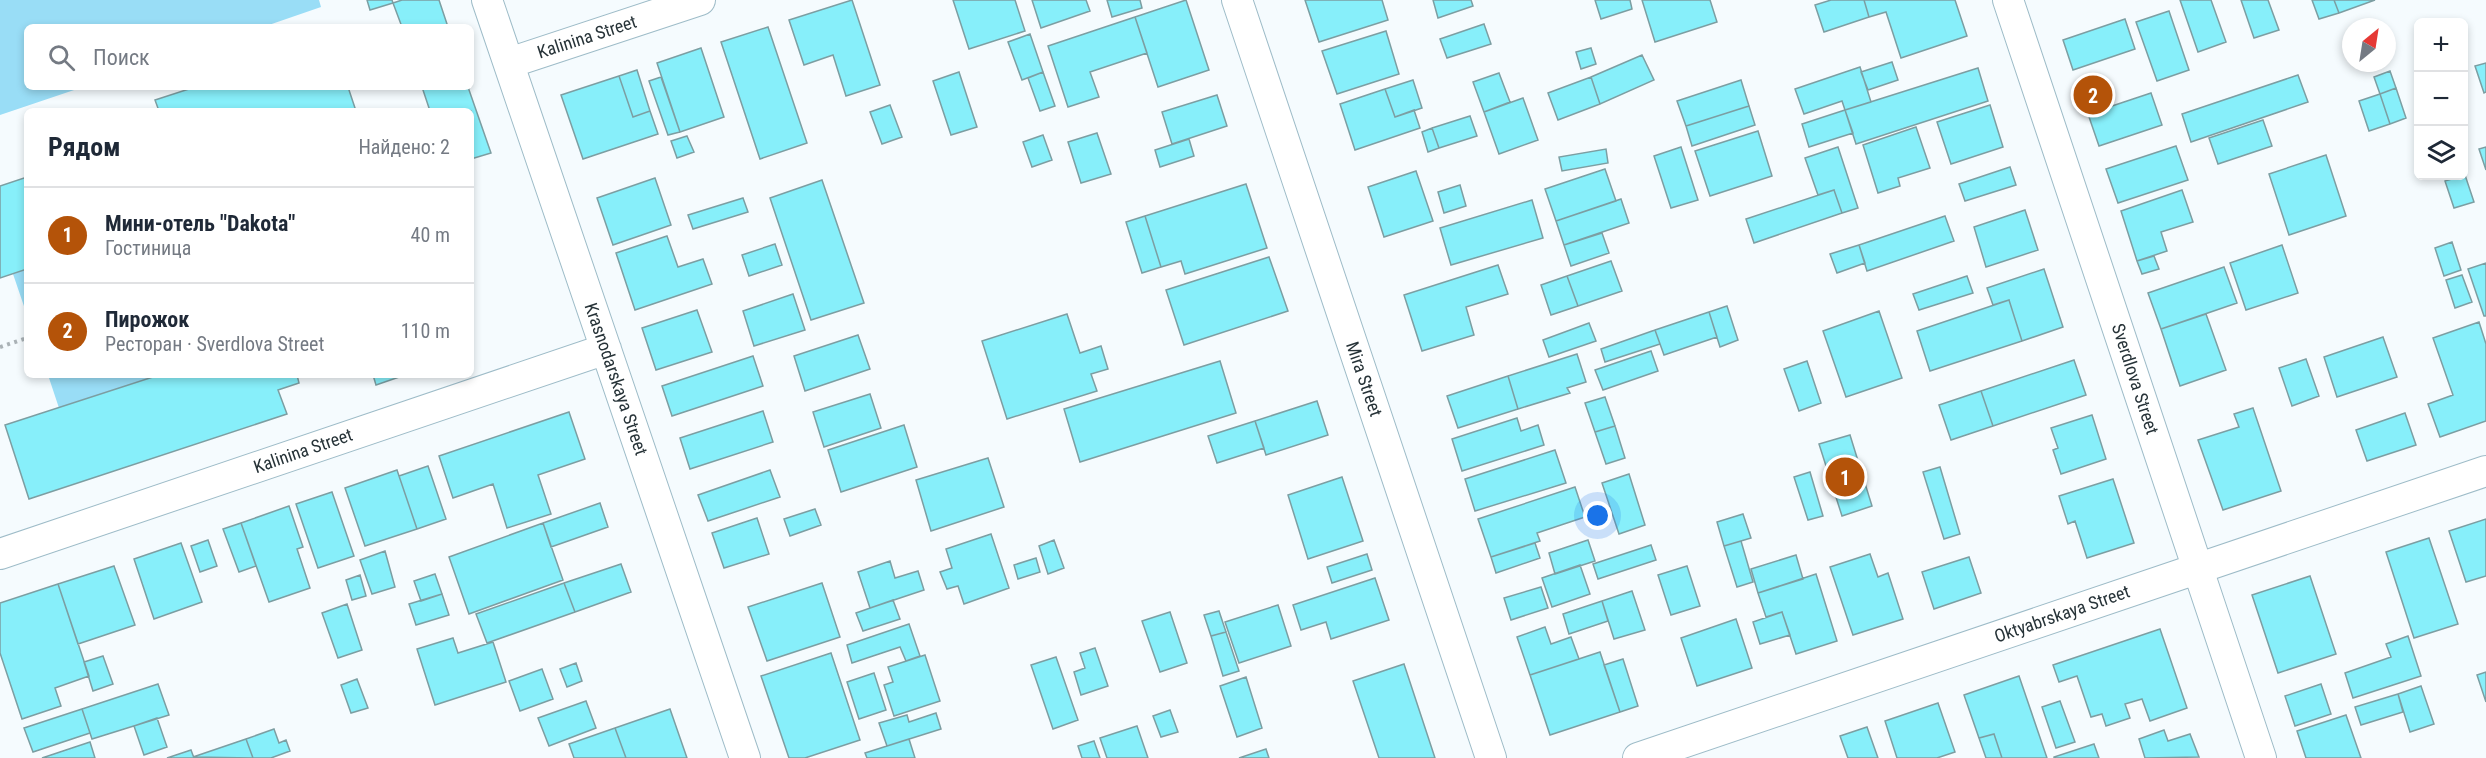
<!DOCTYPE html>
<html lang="ru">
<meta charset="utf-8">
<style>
:root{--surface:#fff;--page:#f6f6f7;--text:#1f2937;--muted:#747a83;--line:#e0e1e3;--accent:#b45309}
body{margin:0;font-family:"Roboto Condensed",sans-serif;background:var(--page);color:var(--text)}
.controls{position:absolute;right:18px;top:18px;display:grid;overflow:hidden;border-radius:9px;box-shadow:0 3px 9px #0003}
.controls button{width:54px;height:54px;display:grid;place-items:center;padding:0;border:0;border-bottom:2px solid var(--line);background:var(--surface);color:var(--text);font:30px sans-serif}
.compass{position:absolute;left:2342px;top:18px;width:54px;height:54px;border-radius:50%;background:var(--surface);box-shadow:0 3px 9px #0003;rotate:30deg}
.you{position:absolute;left:1598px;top:516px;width:21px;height:21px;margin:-15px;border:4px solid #fff;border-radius:50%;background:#1a73e8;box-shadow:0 0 0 9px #1a73e833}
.badge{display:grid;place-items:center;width:39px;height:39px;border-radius:50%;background:var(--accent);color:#fff;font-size:20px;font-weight:700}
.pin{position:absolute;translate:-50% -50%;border:3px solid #fff;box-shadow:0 2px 6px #0006}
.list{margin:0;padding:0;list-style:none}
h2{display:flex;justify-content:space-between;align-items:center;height:78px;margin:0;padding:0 24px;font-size:26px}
h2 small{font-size:20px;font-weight:400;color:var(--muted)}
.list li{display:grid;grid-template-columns:39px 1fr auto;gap:18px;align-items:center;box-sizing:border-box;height:96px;padding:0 24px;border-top:2px solid var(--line)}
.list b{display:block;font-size:22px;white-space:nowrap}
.list p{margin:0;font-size:20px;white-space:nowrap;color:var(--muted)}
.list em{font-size:20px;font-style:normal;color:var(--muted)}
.icon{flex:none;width:33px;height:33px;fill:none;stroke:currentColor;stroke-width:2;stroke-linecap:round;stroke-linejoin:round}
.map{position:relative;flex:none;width:2486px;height:758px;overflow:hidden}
.search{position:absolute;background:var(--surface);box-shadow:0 3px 9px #0003;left:24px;top:24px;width:450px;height:66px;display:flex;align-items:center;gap:15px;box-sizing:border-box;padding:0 21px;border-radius:9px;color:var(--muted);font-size:22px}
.panel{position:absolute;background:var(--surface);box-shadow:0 3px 9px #0003;left:24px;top:108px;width:450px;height:270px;border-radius:9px}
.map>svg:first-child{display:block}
.green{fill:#99ddf6}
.building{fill:#87effa;stroke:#7c9ea2;stroke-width:1.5}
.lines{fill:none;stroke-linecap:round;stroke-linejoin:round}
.minor-casing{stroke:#9ebcc8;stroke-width:32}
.path{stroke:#aab2b6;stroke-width:4;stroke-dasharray:3 4.5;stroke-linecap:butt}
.minor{stroke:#fff;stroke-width:30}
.labels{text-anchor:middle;stroke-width:4.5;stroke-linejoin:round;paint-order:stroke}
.street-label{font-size:18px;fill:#273338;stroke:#fff}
</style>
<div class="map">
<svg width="2486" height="758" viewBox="0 0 2486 758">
<rect width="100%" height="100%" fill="#f5fbfe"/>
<path class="green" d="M0,0h319l2,7 -58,20h-236v60h56l-83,28z
M27,269v46l-14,-41z
M48,375h111l-100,33z"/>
<path class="building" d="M367,0h25l1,3 -23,7z
M402,0h37l9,27h-46l-9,-24z
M852,0l28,85 -34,11 -13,-41 -29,10 -15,-45z
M953,0h62l10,31 -56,18z
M1032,0h54l4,11 -49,17z
M1107,0h33l2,8 -30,9z
M1186,0l23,70 -51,17 -23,-70z
M1305,0h77l6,20 -69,22z
M1433,0h38l2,6 -35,12z
M1595,0h35l2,9 -31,10z
M1642,0h68l7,22 -62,20z
M1831,0h33l5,17 -45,15 -9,-27z
M1864,0h91l12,36 -66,22 -15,-46 -17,5z
M2180,0h31l15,42 -28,10z
M2241,0h27l11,30 -25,8z
M2312,0h22l5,13 -20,6z
M2334,0h41l-36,13z
M2169,11l20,59 -32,11 -21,-59z
M1135,17l12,36 -57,19 9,25 -31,10 -20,-61z
M2125,19l10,30 -62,21 -10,-30z
M1484,24l7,20 -44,14 -7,-19z
M768,27l39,116 -47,16 -39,-117z
M1386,31l13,43 -62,20 -15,-43z
M1030,34l13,38 -21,8 -14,-38z
M701,48l23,69 -44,15 -23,-69z
M1591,48l5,16 -15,5 -5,-17z
M1642,55l12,25 -54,24 -9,-27z
M1892,62l6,18 -30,10 -7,-18z
M2486,63v29l-2,1 -9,-27z
M1860,67l11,35 -26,8 -3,-9 -38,13 -9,-25z
M1978,68l10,33 -132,43 -11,-34z
M637,70l13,41 -17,6 -14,-41z
M2390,71l6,17 -16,6 -6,-17z
M959,72l18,55 -26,8 -18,-54z
M1043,72l12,34 -15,5 -12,-33z
M1499,73l11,29 -26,10 -11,-30z
M2298,75l10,27 -117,40 -9,-28z
M619,76l14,41 17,-6 8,23 -75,25 -22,-64z
M661,77l19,55 -12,3 -19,-54z
M1591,77l9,27 -42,16 -10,-27z
M1413,80l9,28 -27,9 -10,-28z
M1741,80l8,26 -63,20 -9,-25z
M2103,80l6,18 -24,8 -6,-18z
M195,87h153l8,24h-197l-4,-11z
M422,87h46l23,66 -20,6v-48h-41z
M2396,88l10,30 -16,6 -10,-30z
M1385,89l10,28 19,-7 6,18 -65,22 -15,-46z
M2151,93l11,32 -63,21 -11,-32z
M2380,94l10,30 -21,7 -10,-30z
M1217,95l10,31 -55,18 -10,-32z
M1523,98l15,42 -39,14 -15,-42z
M890,105l12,32 -20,7 -12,-32z
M1990,105l13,42 -52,17 -14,-42z
M1749,106l6,19 -63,21 -6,-20z
M1845,110l8,23 -44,14 -7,-23z
M1470,116l7,20 -38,12 -7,-20z
M2263,120l9,26 -54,18 -9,-26z
M1916,127l14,41 -32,10 2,8 -22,7 -15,-48z
M1432,128l7,20 -11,4 -6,-20z
M1758,131l14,45 -62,20 -15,-45z
M1097,133l14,41 -30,9 -13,-41z
M1043,135l9,25 -20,7 -9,-25z
M687,136l7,16 -17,6 -6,-17z
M1189,139l5,17 -34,11 -5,-17z
M2176,146l12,34 -70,23 -12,-34z
M1681,147l17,53 -27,8 -17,-52z
M1838,147l20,61 -16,5 -8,-23 -16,5 -13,-37z
M2486,147v23l-7,-21z
M1606,149l2,14 -46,8 -3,-14z
M2326,155l20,61 -57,19 -20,-61z
M2010,167l6,18 -51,16 -6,-17z
M1605,169l11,32 -60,20 -11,-32z
M1416,171l17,50 -49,16 -16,-50z
M2465,175l9,27 -20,6 -9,-27z
M27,177v92l-27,9v-92z
M655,178l16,47 -58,20 -16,-47z
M822,180l42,123 -53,17 -41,-122z
M1246,184l21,64 -82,26 -4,-13 -20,6 -16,-51z
M1460,185l6,21 -22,7 -6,-21z
M1834,190l8,23 -88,30 -8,-24z
M2182,190l11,32 -32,10 6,19 -30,10 -16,-50z
M743,198l5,14 -55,17 -5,-14z
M1621,199l8,24 -65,22 -8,-24z
M1532,200l11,38 -92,27 -11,-37z
M2025,210l13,40 -52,17 -12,-40z
M1145,216l16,51 -19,6 -16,-51z
M1945,216l9,25 -87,30 -8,-26z
M1602,233l7,20 -38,13 -7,-21z
M667,236l11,31 25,-8 9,25 -77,26 -19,-57z
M2452,242l9,28 -17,6 -9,-28z
M775,244l7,21 -33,11 -7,-21z
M1859,245l6,18 -28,10 -7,-19z
M2282,245l16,48 -52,17 -16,-47z
M2154,256l5,13 -17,5 -5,-13z
M1269,257l19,54 -104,34 -18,-55z
M1611,261l11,30 -44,15 -11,-30z
M2486,263v53h-2l-16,-47z
M1498,265l10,29 -42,13 8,28 -52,16 -18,-56z
M2224,267l13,36 -76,26 -13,-36z
M2044,269l19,58 -41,14 -13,-41 -16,5 -6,-17z
M2462,275l10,27 -17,6 -9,-28z
M1567,276l11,30 -27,9 -10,-30z
M1967,276l6,17 -54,17 -6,-16z
M793,294l12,36 -51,16 -11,-35z
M2009,300l13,41 -92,30 -13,-40z
M1727,306l11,34 -18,7 -11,-35z
M697,310l15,42 -56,18 -14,-42z
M1879,311l23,67 -56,19 -23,-66z
M1709,312l8,25 -53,18 -9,-25z
M1067,314l13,39 21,-7 7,23 -17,5 6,17 -90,28 -25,-78z
M2206,314l20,56 -46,16 -19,-57z
M2479,322l7,22v77l-46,16 -12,-33 25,-9 -20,-57z
M1589,323l7,18 -47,16 -6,-17z
M1655,330l5,14 -55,18 -4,-13z
M858,335l12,34 -65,22 -11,-35z
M2383,337l14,40 -60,20 -13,-40z
M1651,351l7,20 -55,19 -8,-20z
M1577,354l9,28 -19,6 3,5 -52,16 -10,-33z
M753,356l10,30 -91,30 -10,-30z
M2306,359l13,37 -27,10 -13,-38z
M2074,360l12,35 -93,31 -12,-35z
M1220,361l16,52 -156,49 -16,-53z
M1807,361l14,42 -22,8 -15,-42z
M159,375h138l2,8 -21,7 9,24 -258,85 -24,-74z
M373,375h32l-29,10z
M1508,376l10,33 -60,19 -11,-32z
M1981,391l12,35 -42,14 -12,-35z
M870,394l11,34 -57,19 -11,-35z
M1605,397l10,29 -20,6 -10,-29z
M1317,401l11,34 -62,20 -11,-34z
M2253,408l28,83 -58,19 -25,-70 41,-13 -5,-13z
M763,411l10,31 -83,27 -10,-31z
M569,412l16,47 -47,16 13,39 -44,14 -14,-44 -40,14 -14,-42z
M2405,413l11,32 -49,16 -11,-31z
M2092,415l14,44 -45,15 -8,-24 5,-2 -7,-20z
M1517,418l4,13 17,-6 6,20 -82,26 -10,-32z
M1255,421l9,27 -47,15 -9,-27z
M904,425l13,42 -76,25 -13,-42z
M1615,426l10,32 -19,6 -11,-32z
M1850,435l22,71 -30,10 -23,-72z
M1555,450l11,33 -91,28 -10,-32z
M988,458l16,49 -73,24 -15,-51z
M428,466l18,53 -29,10 -18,-53z
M1940,467l20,67 -16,5 -21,-67z
M397,470l20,59 -52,17 -20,-58z
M770,470l10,27 -72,24 -10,-26z
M1810,472l13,44 -15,4 -14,-43z
M1629,474l16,51 -26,9 -17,-51z
M1342,477l21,64 -55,18 -20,-64z
M2113,479l21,64 -47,15 -12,-37 -7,3 -9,-28z
M1575,487l10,30 -48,16 3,8 -49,16 -13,-38z
M332,492l22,64 -36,12 -22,-64z
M600,503l8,24 -57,20 -8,-24z
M289,506l14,41 -6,2 13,39 -41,14 -28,-79z
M815,509l6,16 -31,11 -6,-17z
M1743,514l8,24 -27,8 -7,-24z
M757,518l12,36 -45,14 -12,-35z
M2486,519v57l-20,6 -17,-51z
M241,523l15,43 -17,6 -16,-43z
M543,523l20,57 -94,34 -20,-57z
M991,534l18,54 -45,16 -6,-18 -11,3 -7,-17 12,-4 -6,-19z
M2429,538l29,86 -44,14 -28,-86z
M208,540l9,26 -17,6 -9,-26z
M1054,540l10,28 -16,6 -9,-28z
M1588,540l7,21 -40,13 -6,-21z
M1741,541l12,41 -16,5 -13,-41z
M181,543l21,59 -48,17 -20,-60z
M1535,543l5,15 -44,15 -5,-16z
M1651,545l5,15 -58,19 -5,-15z
M385,551l10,36 -23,7 -12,-34z
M1367,554l5,16 -40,13 -5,-16z
M1870,554l8,23 10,-4 15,46 -50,16 -23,-68z
M1796,555l7,24 -45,14 -7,-24z
M1969,557l12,36 -47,16 -12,-37z
M1036,558l4,14 -22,7 -4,-14z
M890,561l5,17 23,-7 6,19 -54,18 -12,-36z
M621,564l10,28 -56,20 -11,-29z
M1580,565l10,29 -38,13 -10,-29z
M114,566l21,59 -57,19 -20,-60z
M1687,566l13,40 -29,9 -13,-40z
M435,574l7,20 -21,7 -7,-20z
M1816,574l21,67 -41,13 -14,-42 -16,5 -8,-24z
M360,575l6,21 -14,4 -6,-20z
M2310,576l26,78 -58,19 -26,-78z
M1375,578l14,42 -58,19 -5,-17 -25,8 -8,-25z
M564,583l11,29 -88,31 -11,-29z
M822,583l18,54 -73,24 -19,-54z
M58,584l31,92 -34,12 6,18 -39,13 -22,-66v-50z
M1541,587l7,21 -37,12 -7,-22z
M1632,591l13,39 -31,9 -12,-38z
M442,594l7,21 -33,10 -7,-21z
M893,600l7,19 -37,12 -7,-18z
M1602,601l6,20 -39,13 -6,-20z
M347,604l15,46 -24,8 -16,-45z
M1278,605l13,41 -52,17 -14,-41z
M1219,611l7,21 -15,4 -7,-21z
M1170,612l17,51 -27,9 -18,-51z
M1782,612l8,23 -30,9 -7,-22z
M1736,619l16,49 -55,18 -16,-48z
M909,624l11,32 -14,5 -6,-14 -48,16 -5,-18z
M1545,627l6,17 20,-7 8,22 -49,16 -13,-38z
M2160,629l27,79 -37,13 -8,-22 -17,5 5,14 -24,8 -4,-12 -11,3 -14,-41 -18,6 -6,-17z
M1226,632l13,39 -16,5 -12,-40z
M2408,636l13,40 -68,22 -8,-25 46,-16 -5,-13z
M453,638l5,15 35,-11 13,40 -71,23 -18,-56z
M1095,648l13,38 -27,9 -7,-23 11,-4 -5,-15z
M1600,652l20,60 -70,23 -20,-60z
M831,653l29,87 -55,18h-16l-28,-82z
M925,655l15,46 -46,15 -10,-31 9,-3 -5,-15z
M103,656l10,28 -20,7 -9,-29z
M1056,657l22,63 -25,9 -22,-64z
M1623,659l15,47 -18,6 -16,-47z
M576,663l6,18 -15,6 -7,-18z
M1404,664l31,94h-56l-26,-77z
M542,669l11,30 -33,12 -11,-30z
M2486,672v30l-9,-27z
M874,673l12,37 -27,9 -12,-37z
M2019,676l28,82h-45l-8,-24 -15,4 -15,-43z
M1246,677l16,51 -25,9 -17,-51z
M357,679l11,29 -17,5 -10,-28z
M158,684l11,31 -77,24 -10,-30z
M2321,684l10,30 -36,12 -10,-30z
M2421,686l13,38 -24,8 -12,-38z
M2398,694l5,18 -42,13 -6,-18z
M586,701l10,27 -47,18 -11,-28z
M2060,701l15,41 -19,6 -14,-41z
M1938,703l17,49 -18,6h-40l-12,-37z
M82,709l8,24 -57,19 -9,-24z
M670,709l17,49h-61l-11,-30z
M1170,710l8,22 -17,5 -8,-21z
M936,713l5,16 -54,17 -8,-23 28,-8 2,7z
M2346,715l15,43h-55l-9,-27z
M157,718l10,29 -23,8 -10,-29z
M1137,726l11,32h-41l-7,-20z
M1867,727l11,31h-30l-8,-22z
M615,728l11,30h-52l-5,-14z
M274,729l5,14 7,-3 4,11 -19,7h-18l-7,-19z
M2164,730l4,11 22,-7 9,23 -54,1 -6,-19z
M1994,734l8,24h-16l-7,-20z
M246,739l7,19 -60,-1z
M909,739l6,19h-48l-2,-5z
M1094,741l6,17h-18l-4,-12z
M90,742l5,16h-53z
M2094,744l5,14h-45v-1z
M1266,749l3,9h-30z
M191,750l3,8h-27z"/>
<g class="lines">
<g class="minor-casing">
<path id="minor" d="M487,0l258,758
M1237,0l254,758
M2008,0l253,758
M509,63l191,-63
M0,554l606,-205
M1638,758l848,-287"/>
</g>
<path class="path" d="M0,347l27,-9"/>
<use href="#minor" class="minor"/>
</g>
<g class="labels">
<g class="street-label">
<text transform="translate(587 37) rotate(-18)" y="6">Kalinina Street</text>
<text transform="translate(616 379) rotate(71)" y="6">Krasnodarskaya Street</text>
<text transform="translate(1364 379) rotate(71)" y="6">Mira Street</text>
<text transform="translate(2135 379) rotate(72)" y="6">Sverdlova Street</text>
<text transform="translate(303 451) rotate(-19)" y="6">Kalinina Street</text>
<text transform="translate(2062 614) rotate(-19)" y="6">Oktyabrskaya Street</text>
</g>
</g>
</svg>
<div class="controls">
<button>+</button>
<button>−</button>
<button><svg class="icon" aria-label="layers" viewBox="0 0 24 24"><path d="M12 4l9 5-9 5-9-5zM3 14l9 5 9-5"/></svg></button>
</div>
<svg class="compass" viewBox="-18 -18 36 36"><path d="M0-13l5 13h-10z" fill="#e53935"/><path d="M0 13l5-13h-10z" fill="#747a83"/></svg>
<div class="you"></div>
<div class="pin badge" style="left:1845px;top:477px">1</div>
<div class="pin badge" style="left:2093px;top:95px">2</div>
<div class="search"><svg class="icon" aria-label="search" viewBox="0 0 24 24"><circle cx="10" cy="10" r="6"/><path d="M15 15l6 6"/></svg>Поиск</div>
<section class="panel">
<h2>Рядом<small>Найдено: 2</small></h2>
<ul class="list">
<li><span class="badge">1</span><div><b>Мини-отель &quot;Dakota&quot;</b><p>Гостиница</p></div><em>40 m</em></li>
<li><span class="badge">2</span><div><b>Пирожок</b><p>Ресторан · Sverdlova Street</p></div><em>110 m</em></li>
</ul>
</section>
</div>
